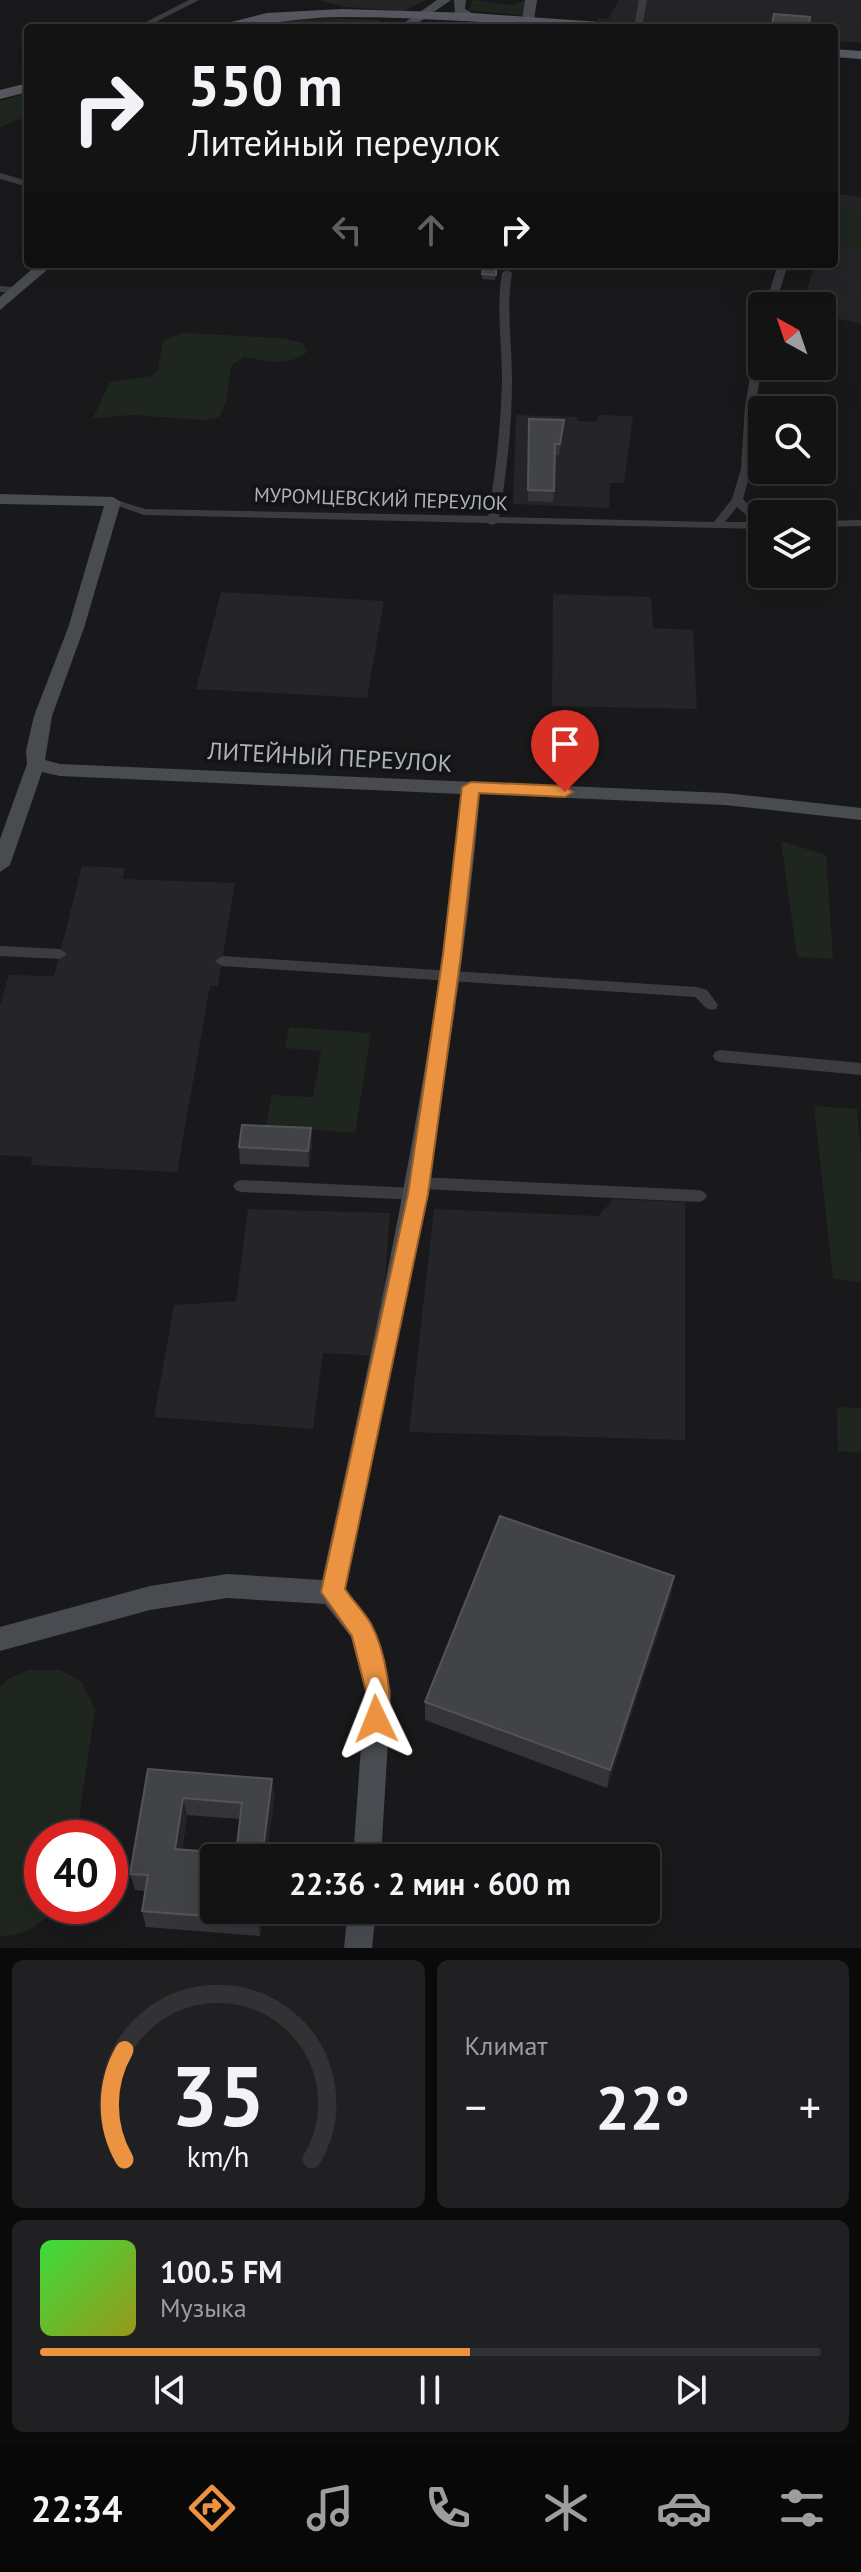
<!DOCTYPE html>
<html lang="ru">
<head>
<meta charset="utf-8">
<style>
	body { margin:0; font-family:"PT Sans",sans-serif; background:#202022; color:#f1f3f6; height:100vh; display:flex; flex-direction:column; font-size:30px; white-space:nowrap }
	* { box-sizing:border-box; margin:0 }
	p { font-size:26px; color:#9d9ea0 }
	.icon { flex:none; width:44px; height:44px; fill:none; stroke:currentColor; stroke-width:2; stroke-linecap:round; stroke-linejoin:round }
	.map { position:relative; height:1948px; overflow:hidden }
	.drawer { display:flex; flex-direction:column; gap:12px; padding:12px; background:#0a0a0b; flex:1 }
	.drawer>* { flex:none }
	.banner { position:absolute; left:24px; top:24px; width:814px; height:244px; border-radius:8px; box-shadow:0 8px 32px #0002,0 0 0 2px #323234; background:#131314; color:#f1f3f6; overflow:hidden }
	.needle { width:52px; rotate:320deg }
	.controls { position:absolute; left:748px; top:292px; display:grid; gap:16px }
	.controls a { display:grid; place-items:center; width:88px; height:88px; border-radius:8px; background:#131314; box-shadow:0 8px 32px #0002,0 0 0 2px #323234; font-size:40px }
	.speed { position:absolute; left:24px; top:1820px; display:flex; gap:16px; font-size:40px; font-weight:700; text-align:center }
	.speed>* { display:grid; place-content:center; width:104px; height:104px; border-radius:50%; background:#131314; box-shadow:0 8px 32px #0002,0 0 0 2px #323234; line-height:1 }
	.speed .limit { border:12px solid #d22; background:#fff; color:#111 }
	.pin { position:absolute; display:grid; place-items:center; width:68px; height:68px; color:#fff; margin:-82px -34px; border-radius:50% 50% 50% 0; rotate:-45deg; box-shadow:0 0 8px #0007 }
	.pin .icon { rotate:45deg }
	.me { position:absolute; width:88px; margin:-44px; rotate:358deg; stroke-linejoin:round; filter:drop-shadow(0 0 6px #0008) }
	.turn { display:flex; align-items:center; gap:28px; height:168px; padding:0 32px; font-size:36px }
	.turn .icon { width:104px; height:104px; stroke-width:2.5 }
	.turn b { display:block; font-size:56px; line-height:68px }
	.lanes { display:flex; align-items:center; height:76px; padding:0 32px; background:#0003; justify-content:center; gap:40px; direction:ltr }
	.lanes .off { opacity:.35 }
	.big { font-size:60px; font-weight:700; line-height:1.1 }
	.drawer .widget { flex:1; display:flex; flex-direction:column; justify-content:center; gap:12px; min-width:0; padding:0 28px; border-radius:12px; background:#202022 }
	.drawer .dial { align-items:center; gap:0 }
	.dial svg { height:208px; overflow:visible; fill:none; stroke:#323234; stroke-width:7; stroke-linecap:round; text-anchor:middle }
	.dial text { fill:#f1f3f6; stroke:none }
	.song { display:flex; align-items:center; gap:24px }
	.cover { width:96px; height:96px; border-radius:12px; background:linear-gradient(135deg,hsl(120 70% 55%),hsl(60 70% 35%)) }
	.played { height:8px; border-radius:4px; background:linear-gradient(90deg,#eb9341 55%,#323234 55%) }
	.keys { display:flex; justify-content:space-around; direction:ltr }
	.heat { display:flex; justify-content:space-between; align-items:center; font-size:44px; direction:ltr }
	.drawer .tiles { flex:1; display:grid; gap:12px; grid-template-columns:1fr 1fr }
	.widget:last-child { grid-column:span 2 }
	.trip { position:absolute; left:200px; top:1844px; width:460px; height:80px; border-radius:8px; background:#131314; box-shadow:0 8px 32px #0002,0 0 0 2px #323234; font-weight:700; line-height:80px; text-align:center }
	.tab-bar { display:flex; height:128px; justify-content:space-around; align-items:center; background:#080808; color:#9d9ea0 }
	.tab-bar .icon { width:56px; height:56px }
	.tab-bar .active { color:#eb9341 }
	.tab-bar b { font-size:36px; color:#f1f3f6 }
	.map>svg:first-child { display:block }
</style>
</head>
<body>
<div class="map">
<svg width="861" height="1948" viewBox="0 0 861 1948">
	<rect width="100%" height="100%" fill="#19191b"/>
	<!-- built -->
	<path fill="#252528" d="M 319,0 L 425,0 L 405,11 L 344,7 Z
		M 619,0 L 861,0 L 861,43 L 834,41 L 834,28 L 673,28 L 597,22 L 598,18 L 608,19 Z
		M 835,194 L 861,197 L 861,324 L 822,315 L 822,306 L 802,306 L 815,264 L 834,264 Z
		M 516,415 L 577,417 L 578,421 L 597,422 L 598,415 L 633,416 L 624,483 L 610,483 L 609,508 L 513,504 Z
		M 221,592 L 384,601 L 367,698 L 196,689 Z
		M 553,594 L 651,597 L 653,628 L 693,630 L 697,709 L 552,706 Z
		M 82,866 L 125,868 L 123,879 L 235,883 L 218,986 L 210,986 L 177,1172 L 31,1165 L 32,1157 L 0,1155 L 0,1005 L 9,975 L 54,976 Z
		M 613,1199 L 685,1202 L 685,1440 L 409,1432 L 434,1209 L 599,1216 Z
		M 248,1209 L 390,1213 L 379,1356 L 323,1353 L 313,1429 L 154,1417 L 174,1305 L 236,1301 Z"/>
	<!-- green -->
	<path fill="#1f261f" d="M 473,0 L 512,5 L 526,0 L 526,16 L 469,10 Z
		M 335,18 L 378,20 L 384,26 L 254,28 L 284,21 Z
		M 28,93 L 28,116 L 0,127 L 0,101 Z
		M 861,202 L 861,205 L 849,211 L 861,213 L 861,250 L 839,248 L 835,259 L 843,269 L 861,271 L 861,274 L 843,272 L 829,264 L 834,264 L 834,238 L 843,209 Z
		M 182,333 L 281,338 L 303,343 L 307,352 C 289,367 265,361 244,357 L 231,366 L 226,403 L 219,417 L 205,420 L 132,415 L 93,418 L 110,382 L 151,376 L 158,370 L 163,341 Z
		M 781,841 L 826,855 L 833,959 L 797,957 Z
		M 289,1027 L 371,1033 L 355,1133 L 266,1126 L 272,1095 L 313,1097 L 321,1051 L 285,1048 Z
		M 814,1106 L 857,1109 L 861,1157 L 861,1282 L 833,1279 Z
		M 837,1407 L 861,1408 L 861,1453 L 838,1451 Z
		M 28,1670 L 60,1670 L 82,1682 L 95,1709 L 76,1838 L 42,1838 L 42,1906 L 57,1906 C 40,1925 27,1936 0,1936 L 0,1687 L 8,1679 Z"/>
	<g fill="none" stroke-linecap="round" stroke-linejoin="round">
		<!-- street -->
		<path fill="#3a3c40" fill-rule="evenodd" d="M 189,0 L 199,0 L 144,28 L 134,28 Z
			M 639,0 L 647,0 L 642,28 L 634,28 Z
			M 0,173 L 28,181 L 28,187 L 0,179 Z
			M 778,264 L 788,264 L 775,306 L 765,306 Z
			M 507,270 L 512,273 C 506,308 512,344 512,379 C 512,426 507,471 499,517 L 714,522 L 732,499 L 741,469 L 745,407 L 757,336 L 762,333 L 762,366 L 755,407 L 751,469 L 743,499 L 755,512 L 760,523 L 762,523 L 762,529 L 497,523 L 492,525 L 487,523 L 144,515 L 107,502 L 113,499 L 145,509 L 488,516 C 496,471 501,425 502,379 C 502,344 496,308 502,273 ZM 737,507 L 746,515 L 749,522 L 725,522 Z
			M 0,286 L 14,287 L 19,290 L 14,293 L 0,292 Z
			M 861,520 L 861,526 L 822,527 L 822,521 Z
			M 0,946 L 60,949 L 67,954 L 60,959 L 0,956 Z
			M 222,956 L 696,987 L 707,990 L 718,1005 L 716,1009 C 705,1012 703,1003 695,997 L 222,966 L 215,961 Z
			M 720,1050 L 861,1063 L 861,1075 L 720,1062 L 715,1060 L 713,1056 L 715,1052 Z
			M 419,1177 L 699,1190 L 704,1192 L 707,1196 L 704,1200 L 699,1202 L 422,1189 L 426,1194 L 423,1198 L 418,1200 L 241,1192 L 236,1190 L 233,1186 L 236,1182 L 241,1180 L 415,1188 L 411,1183 L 414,1179 Z"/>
		<!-- secondary -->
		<path fill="#484b50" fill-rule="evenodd" d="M 437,0 L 451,0 L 411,28 L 397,28 Z
			M 454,0 L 466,0 L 465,9 L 472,13 L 472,17 L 455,13 Z
			M 525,0 L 537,0 L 534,20 L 528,23 L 522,20 Z
			M 38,264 L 54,264 L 0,310 L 0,297 Z
			M 0,494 L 113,497 L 121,502 L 84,628 L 52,716 L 45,760 L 60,764 L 725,793 L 861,808 L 861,820 L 725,805 L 480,794 C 457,1063 401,1326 345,1589 L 371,1622 L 391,1691 L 381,1858 L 353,1858 L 365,1691 L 351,1637 L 325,1604 L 227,1598 L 150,1610 L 0,1651 L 0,1627 L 150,1586 L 227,1574 L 322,1580 C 379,1319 436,1060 461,794 L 60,776 L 42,772 L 10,865 L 0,872 L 0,839 L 27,764 L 26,751 L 34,716 L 68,628 L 104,506 L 0,504 Z
			M 348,1910 L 376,1910 L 372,1948 L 344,1948 Z"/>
		<!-- primary -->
		<path fill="#56595f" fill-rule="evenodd" d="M 342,9 L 472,13 L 628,24 L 635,28 C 537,28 440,17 342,17 C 297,17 253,28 208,28 L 267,13 Z
			M 834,49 L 861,51 L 861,59 L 834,57 Z
			M 28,83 L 28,92 L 0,99 L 0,90 Z"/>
	</g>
	<!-- wall -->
	<path fill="#353539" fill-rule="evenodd" d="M 774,14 L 810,17 L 809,28 L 771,28 Z
		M 497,264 L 495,280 L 482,279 L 482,274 Z
		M 529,419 L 564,420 L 559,455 L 555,455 L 553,502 L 528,501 Z
		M 311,1128 L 312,1144 L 309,1167 L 240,1164 L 239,1147 Z
		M 674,1576 L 671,1595 L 607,1788 L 425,1720 L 425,1702 Z
		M 148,1769 L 275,1796 L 214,1910 L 295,1910 L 293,1920 L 262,1918 L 260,1936 L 146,1927 L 142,1911 L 145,1891 L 135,1890 L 130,1874 ZM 187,1815 L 240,1819 L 236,1854 L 182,1850 Z"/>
	<!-- shaded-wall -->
	<path fill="#242427" d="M 311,1128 L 312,1144 L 309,1167 L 308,1151 Z
		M 674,1576 L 671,1595 L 607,1788 L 610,1770 Z
		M 272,1779 L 275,1796 L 266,1858 L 262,1858 Z
		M 183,1798 L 187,1815 L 179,1866 L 175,1849 Z
		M 258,1910 L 261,1910 L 262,1918 L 260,1936 L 257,1920 Z"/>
	<!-- building -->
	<path fill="#424347" stroke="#525459" stroke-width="2" fill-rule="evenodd" d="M 774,14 L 810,17 L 809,27 L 772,24 Z
		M 484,264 L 496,264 L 496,275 L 482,274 Z
		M 529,419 L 564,420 L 560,444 L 555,444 L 554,491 L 528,490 Z
		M 242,1125 L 311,1128 L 308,1151 L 239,1147 Z
		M 500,1516 L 674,1576 L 610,1770 L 425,1702 Z
		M 148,1769 L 272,1779 L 262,1858 L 214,1858 L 214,1910 L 258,1910 L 257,1920 L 142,1911 L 148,1875 L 130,1874 ZM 183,1798 L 242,1803 L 236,1854 L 175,1849 Z"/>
	<!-- route -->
	<path fill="#eb9341" stroke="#99602a" stroke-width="2" d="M 471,782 L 565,786 L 573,792 L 565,797 L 479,793 L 461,955 L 428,1194 L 345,1589 C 353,1601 364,1612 371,1624 C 384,1648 396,1702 385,1727 L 376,1731 L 368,1727 L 364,1719 L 366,1691 L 352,1636 L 321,1592 L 408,1194 L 443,955 L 462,787 Z"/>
	<g text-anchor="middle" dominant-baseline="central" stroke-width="8" stroke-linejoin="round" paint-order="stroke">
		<!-- far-street labels -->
		<g font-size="20" fill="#acb3ba" stroke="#141416">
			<text transform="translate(381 499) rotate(2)">МУРОМЦЕВСКИЙ ПЕРЕУЛОК</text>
		</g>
		<!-- street labels -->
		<g font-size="24" fill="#acb3ba" stroke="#141416">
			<text transform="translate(330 757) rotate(3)">ЛИТЕЙНЫЙ ПЕРЕУЛОК</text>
		</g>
	</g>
</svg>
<div class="controls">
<a><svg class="needle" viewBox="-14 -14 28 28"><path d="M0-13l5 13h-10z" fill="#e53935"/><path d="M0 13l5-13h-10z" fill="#9d9ea0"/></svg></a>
<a><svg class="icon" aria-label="search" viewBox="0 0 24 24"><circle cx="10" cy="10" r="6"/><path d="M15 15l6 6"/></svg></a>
<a><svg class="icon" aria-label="layers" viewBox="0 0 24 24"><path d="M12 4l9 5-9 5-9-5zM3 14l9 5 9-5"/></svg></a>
</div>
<div class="speed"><div class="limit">40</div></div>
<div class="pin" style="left:565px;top:792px;background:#d93025"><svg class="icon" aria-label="arrive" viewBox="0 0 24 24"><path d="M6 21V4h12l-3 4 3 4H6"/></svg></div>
<svg class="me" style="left:376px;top:1719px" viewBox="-20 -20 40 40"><path d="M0-17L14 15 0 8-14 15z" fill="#eb9341" stroke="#fff" stroke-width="4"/></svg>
<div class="trip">22:36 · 2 мин · 600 m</div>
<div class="banner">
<div class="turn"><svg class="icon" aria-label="right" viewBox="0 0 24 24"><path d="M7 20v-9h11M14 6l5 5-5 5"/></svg><div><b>550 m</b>Литейный переулок</div></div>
<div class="lanes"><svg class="icon off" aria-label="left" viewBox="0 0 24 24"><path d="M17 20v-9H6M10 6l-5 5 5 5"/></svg><svg class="icon off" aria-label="ahead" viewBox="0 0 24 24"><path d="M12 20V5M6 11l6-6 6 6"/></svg><svg class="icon" aria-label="right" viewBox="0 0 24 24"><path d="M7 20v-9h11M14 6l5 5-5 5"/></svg></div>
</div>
</div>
<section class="drawer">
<div class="tiles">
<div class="widget dial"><svg viewBox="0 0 100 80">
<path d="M14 69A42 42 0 1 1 86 69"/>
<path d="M14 69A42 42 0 0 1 14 27" stroke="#eb9341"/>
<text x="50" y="56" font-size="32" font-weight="700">35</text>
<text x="50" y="72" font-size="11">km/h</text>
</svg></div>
<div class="widget"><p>Климат</p>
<div class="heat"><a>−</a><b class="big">22°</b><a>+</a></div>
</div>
<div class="widget">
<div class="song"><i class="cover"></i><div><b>100.5 FM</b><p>Музыка</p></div></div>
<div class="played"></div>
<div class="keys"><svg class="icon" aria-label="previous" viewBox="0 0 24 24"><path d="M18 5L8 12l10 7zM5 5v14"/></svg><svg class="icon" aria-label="pause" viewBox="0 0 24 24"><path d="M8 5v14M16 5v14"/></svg><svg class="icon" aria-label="next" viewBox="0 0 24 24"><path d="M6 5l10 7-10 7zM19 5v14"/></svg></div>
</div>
</div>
</section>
<nav class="tab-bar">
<b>22:34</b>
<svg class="icon active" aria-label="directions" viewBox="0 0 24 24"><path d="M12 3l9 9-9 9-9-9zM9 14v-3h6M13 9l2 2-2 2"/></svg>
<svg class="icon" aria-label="music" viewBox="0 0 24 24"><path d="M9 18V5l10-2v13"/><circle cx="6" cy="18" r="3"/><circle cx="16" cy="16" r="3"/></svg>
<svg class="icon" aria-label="phone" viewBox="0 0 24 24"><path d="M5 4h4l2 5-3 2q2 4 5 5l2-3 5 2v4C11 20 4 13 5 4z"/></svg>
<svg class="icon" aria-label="climate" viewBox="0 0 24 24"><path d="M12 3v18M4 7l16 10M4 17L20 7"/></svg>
<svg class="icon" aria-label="car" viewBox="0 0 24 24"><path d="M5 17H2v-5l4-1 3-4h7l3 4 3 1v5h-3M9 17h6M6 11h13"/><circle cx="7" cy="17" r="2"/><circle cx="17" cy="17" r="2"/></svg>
<svg class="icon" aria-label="filters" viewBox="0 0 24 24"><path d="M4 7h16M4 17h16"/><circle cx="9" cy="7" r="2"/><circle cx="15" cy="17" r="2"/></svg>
</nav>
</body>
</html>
